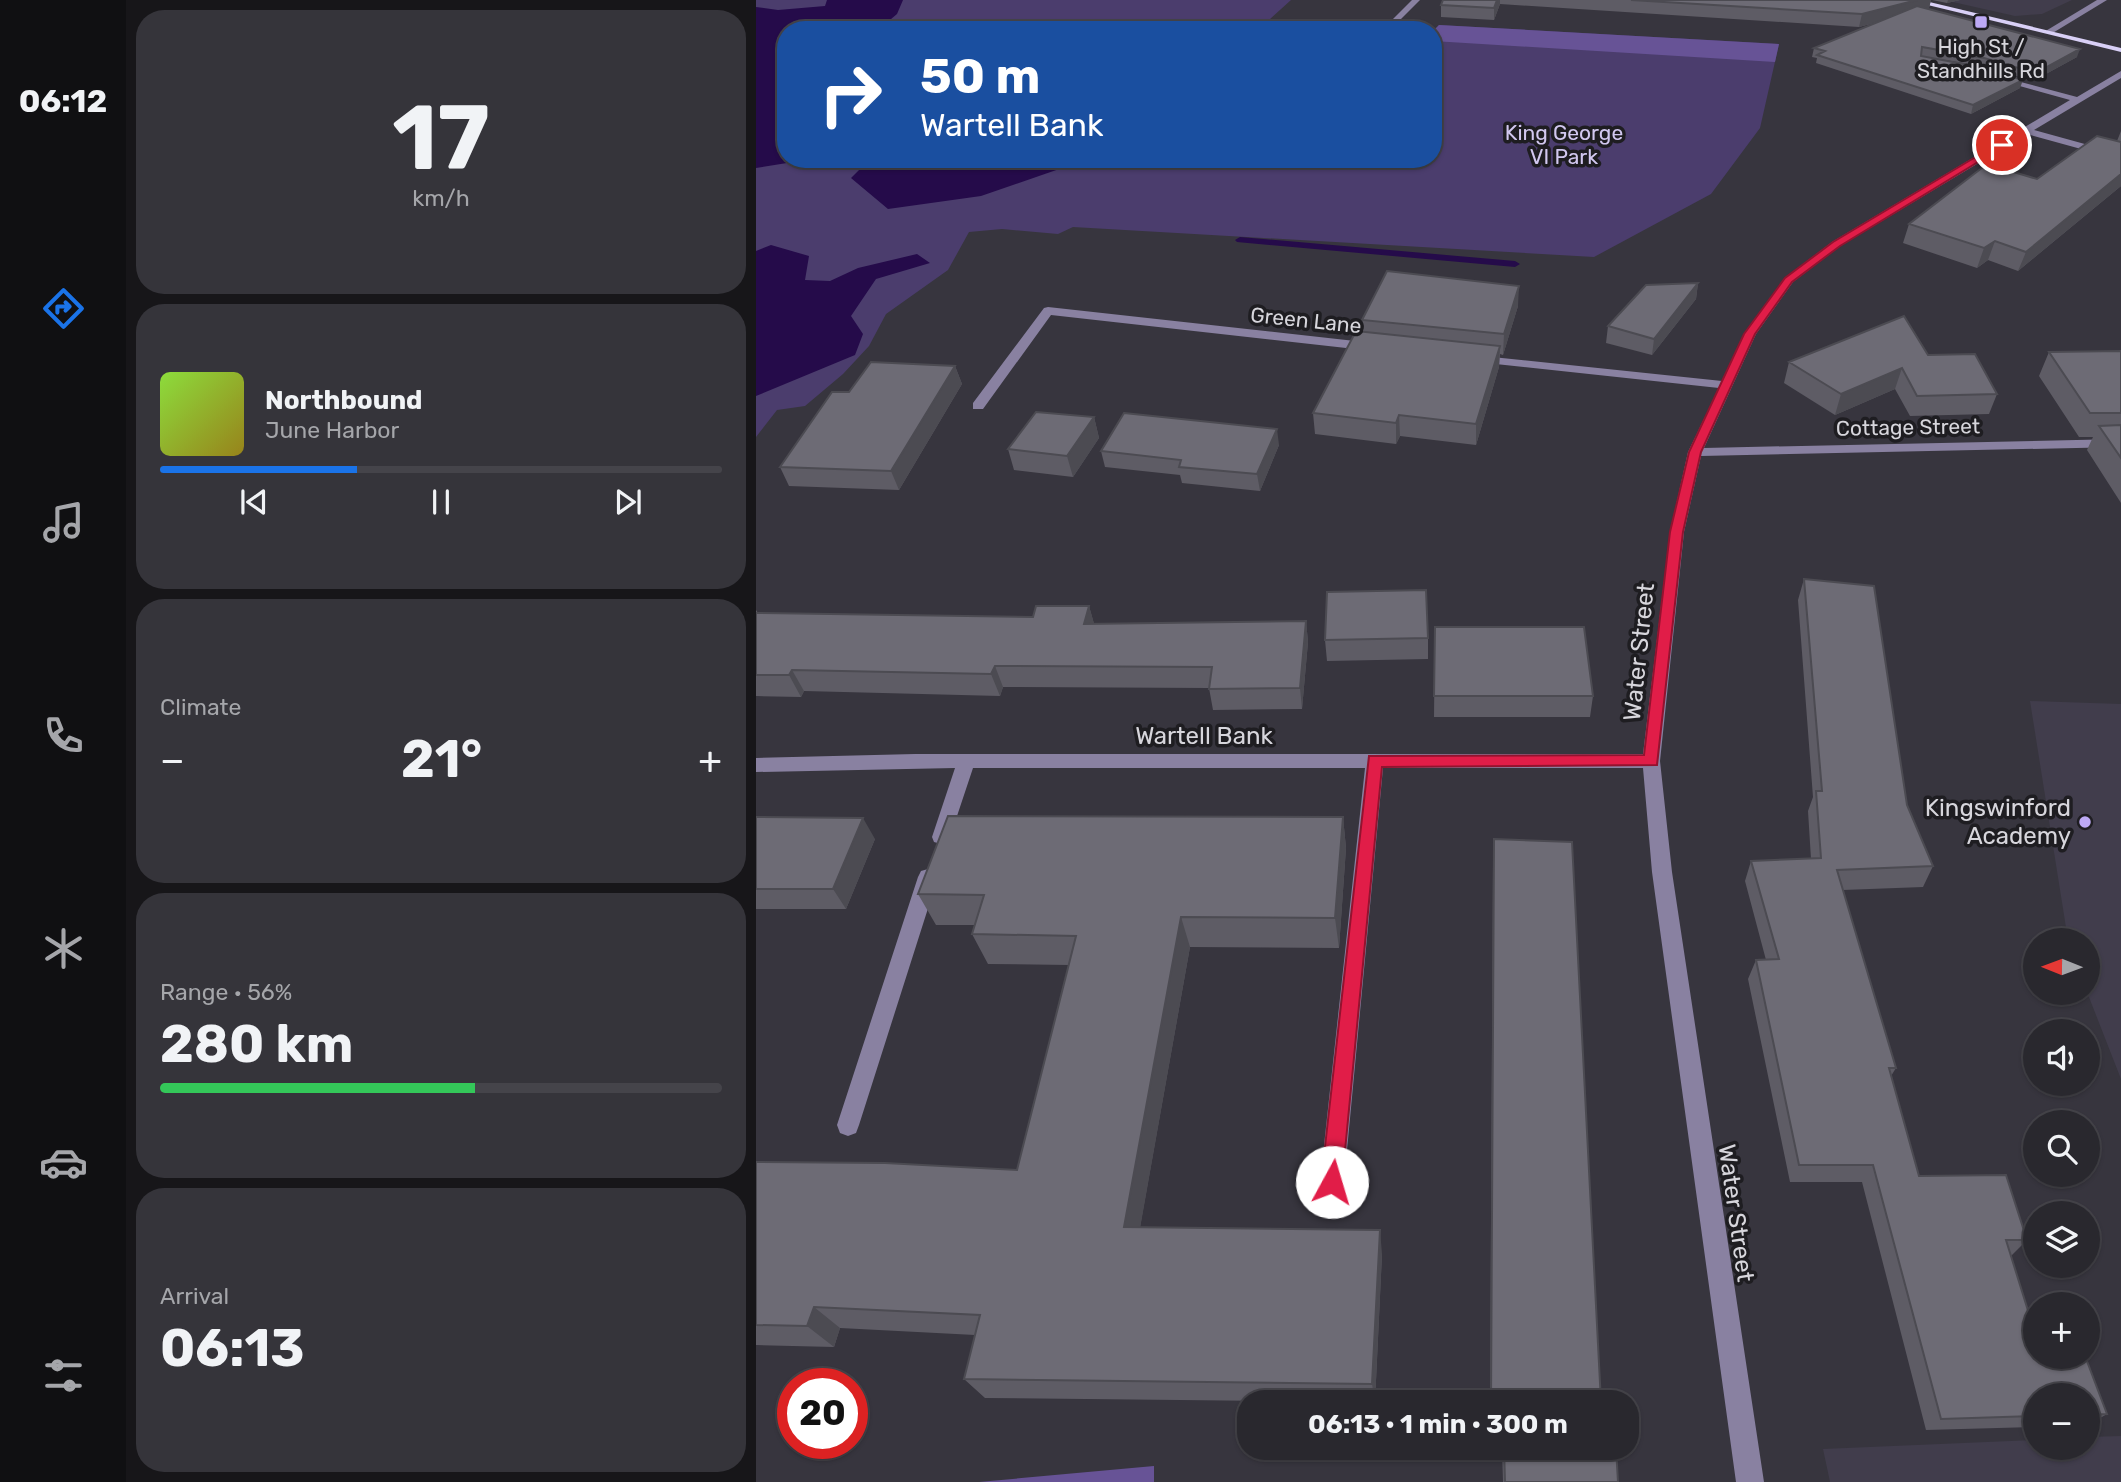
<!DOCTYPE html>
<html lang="en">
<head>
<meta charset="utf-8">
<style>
	body { margin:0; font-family:Rubik,sans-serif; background:#35343a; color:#f1f3f6; height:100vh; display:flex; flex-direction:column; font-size:26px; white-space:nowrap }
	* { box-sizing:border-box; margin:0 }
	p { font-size:23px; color:#a5a6aa }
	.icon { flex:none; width:38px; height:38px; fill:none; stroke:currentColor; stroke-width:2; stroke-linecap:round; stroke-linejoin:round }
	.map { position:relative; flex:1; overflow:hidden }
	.sheet { display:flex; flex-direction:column; gap:10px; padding:10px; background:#171619; width:630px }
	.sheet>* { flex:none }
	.guide { position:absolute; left:21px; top:21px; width:665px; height:147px; border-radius:28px; box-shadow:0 2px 5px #0004,0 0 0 2px #45444a; background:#1a4fa0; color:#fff; overflow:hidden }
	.needle { width:46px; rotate:271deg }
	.buttons { position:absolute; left:1267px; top:928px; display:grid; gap:14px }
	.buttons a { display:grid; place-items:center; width:77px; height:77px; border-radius:50%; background:#29282e; box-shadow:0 2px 5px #0004,0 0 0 2px #45444a; font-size:35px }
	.speed { position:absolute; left:21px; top:1368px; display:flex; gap:14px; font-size:35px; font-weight:700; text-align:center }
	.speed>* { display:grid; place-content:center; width:91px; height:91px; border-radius:50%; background:#29282e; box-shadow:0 2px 5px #0004,0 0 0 2px #45444a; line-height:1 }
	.speed .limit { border:10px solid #d22; background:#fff; color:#111 }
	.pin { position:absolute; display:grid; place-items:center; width:60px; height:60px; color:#fff; margin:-30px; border:4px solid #fff; border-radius:50%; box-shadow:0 2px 7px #0007 }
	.me { position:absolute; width:77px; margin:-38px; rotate:6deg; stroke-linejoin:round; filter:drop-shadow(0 0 5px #0008) }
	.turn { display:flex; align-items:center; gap:24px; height:147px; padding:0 28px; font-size:32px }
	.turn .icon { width:91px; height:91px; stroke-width:2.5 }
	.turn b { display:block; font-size:49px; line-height:60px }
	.big { font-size:52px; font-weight:700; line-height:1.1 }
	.sheet .tile { flex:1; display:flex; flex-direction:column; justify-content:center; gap:10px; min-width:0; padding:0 24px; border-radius:28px; background:#35343a }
	.sheet .dial { align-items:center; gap:0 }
	.dial b { font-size:91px; line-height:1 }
	.song { display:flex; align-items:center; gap:21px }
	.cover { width:84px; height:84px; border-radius:10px; background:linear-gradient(135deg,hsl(90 70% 55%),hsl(50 70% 35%)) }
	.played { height:7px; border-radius:4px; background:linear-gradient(90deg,#1a73e8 35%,#45444a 35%) }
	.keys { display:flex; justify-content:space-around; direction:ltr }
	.heat { display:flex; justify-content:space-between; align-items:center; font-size:38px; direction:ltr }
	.charge { height:10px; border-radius:5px; background:linear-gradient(90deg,#34c759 56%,#45444a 0) }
	.trip { position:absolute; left:481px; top:1390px; width:402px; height:70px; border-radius:28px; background:#29282e; box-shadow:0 2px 5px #0004,0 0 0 2px #45444a; font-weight:700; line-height:70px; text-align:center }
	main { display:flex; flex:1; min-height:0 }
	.tabs { display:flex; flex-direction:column; width:126px; justify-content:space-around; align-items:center; background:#101012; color:#a5a6aa }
	.tabs .icon { width:49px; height:49px }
	.tabs .active { color:#1a73e8 }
	.tabs b { font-size:32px; color:#f1f3f6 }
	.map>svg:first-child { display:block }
</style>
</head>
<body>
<main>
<nav class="tabs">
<b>06:12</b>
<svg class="icon active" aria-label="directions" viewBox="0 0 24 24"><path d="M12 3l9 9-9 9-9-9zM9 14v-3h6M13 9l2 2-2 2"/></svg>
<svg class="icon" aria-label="music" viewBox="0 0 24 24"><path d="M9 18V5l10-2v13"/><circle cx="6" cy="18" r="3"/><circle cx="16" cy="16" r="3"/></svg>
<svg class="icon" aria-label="phone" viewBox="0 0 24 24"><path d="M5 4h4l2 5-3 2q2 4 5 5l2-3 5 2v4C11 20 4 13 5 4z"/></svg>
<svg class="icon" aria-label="climate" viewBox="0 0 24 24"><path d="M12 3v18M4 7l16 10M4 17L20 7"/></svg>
<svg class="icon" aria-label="car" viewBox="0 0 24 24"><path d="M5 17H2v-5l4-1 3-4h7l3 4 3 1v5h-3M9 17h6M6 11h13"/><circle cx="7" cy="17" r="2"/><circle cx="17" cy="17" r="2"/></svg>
<svg class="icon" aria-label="filters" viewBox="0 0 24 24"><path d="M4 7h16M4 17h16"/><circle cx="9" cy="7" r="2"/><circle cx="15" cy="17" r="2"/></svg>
</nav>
<section class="sheet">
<div class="tile dial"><b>17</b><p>km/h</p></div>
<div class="tile">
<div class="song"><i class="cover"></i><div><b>Northbound</b><p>June Harbor</p></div></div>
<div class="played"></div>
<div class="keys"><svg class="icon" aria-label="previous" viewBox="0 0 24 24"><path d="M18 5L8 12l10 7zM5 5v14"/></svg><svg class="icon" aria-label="pause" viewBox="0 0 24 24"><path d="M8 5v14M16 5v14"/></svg><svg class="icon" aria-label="next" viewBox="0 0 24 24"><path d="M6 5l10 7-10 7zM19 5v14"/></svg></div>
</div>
<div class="tile"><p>Climate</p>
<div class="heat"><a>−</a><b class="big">21°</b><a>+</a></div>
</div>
<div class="tile"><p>Range · 56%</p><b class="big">280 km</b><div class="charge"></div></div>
<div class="tile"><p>Arrival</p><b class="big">06:13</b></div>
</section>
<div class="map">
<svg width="1365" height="1482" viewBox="0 0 1365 1482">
	<rect width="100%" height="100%" fill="#37353e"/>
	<!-- built -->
	<path fill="#413d4c" d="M 1188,0 L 1316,0 L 1286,14 L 1259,16 Z
		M 1274,701 L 1365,704 L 1365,1079 L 1331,992 L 1332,940 L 1312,940 Z
		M 1365,1436 L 1365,1482 L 1074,1482 L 1067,1449 L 1279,1440 L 1279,1447 L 1332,1447 L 1332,1437 Z"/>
	<!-- green -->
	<path fill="#4b3d6d" d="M 0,0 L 535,0 L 502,30 L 30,30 L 30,159 L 677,159 L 677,31 L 683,25 L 1023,44 L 1004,128 L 955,194 L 838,257 L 317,227 L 302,234 L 246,229 L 213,232 L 192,270 L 130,314 L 113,346 L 87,374 L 49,406 L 21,410 L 0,437 Z"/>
	<!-- forest -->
	<path fill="#675396" d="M 683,25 L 1023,44 L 1019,62 L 677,41 L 677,31 Z
		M 398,1466 L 398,1482 L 223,1482 Z"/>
	<!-- water -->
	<path fill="#250b4a" d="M 71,0 L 147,0 L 141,14 L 122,30 L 30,30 L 30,159 L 56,159 L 0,168 L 0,7 L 22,10 L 69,6 Z
		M 104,159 L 332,159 L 225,196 L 132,209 L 95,178 L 110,163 Z
		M 15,245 L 53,256 L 49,280 L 74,281 L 102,268 L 161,254 L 174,263 L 120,279 L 95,316 L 107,334 L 99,355 L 0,396 L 0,251 Z"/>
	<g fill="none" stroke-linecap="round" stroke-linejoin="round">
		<!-- stream -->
		<path fill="#250b4a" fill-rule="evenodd" d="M 484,237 L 759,261 L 764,264 L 759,267 L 481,242 L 479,240 Z"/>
		<!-- minor -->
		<path fill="#8981a1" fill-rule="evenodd" d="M 656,0 L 664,0 L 634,30 L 626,30 Z
			M 1341,0 L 1351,0 L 1295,34 L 1288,32 Z
			M 1365,71 L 1365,78 L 1278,130 L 1365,154 L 1365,160 L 1271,134 L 1084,246 L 1037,282 L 1000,334 L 948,448 L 1365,439 L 1365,447 L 945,456 L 928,532 L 904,761 L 916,872 L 1008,1482 L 980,1482 L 896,872 L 887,768 L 627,768 L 588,1182 L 584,1190 L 576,1194 L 568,1190 L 564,1182 L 609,768 L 217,768 L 194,837 L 192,842 L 185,844 L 178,842 L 176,837 L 199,768 L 0,772 L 0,758 L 159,754 L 887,754 L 914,532 L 932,452 L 963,388 L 721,362 L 717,361 L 717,355 L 966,381 L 988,334 L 1029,278 L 1076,242 L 1314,100 L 1242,80 L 1242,76 L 1321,97 Z
			M 292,307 L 617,343 L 623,347 L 617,351 L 295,315 L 227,409 L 217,409 L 217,403 L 288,308 Z
			M 172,869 L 179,871 L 182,877 L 103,1125 L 100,1133 L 92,1136 L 84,1133 L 81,1125 L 162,877 L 165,871 Z"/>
		<!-- major -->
		<path fill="#d9d0f7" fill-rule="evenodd" d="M 1151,0 L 1165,0 L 1365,48 L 1365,52 Z"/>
	</g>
	<!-- wall -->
	<path fill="#5e5c65" d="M 687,0 L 1175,0 L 1173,8 L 1171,9 L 1321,57 L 1277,81 L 1226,66 L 1165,56 L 1264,88 L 1215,114 L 1060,63 L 1061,58 L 1056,57 L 1058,48 L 1126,21 L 1103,27 L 744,4 L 738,20 L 685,17 L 685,5 Z
		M 1176,0 L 1204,0 L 1191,3 Z
		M 1365,131 L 1365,186 L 1262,271 L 1232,260 L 1221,268 L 1147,243 L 1153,224 L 1281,179 L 1361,141 Z
		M 942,283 L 940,299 L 896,355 L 850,343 L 852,326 Z
		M 762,306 L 747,355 L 744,354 L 743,367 L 720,445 L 644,436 L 640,444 L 559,434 L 557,413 L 607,332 L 606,320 Z
		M 1365,351 L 1365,503 L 1331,450 L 1337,437 L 1323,437 L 1283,376 L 1293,352 Z
		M 1172,355 L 1241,394 L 1233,414 L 1154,416 L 1139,389 L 1079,415 L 1028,383 L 1033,362 Z
		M 199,366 L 206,384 L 143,490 L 33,486 L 24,467 L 93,392 Z
		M 338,417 L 343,438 L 317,477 L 258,470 L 252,449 Z
		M 523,445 L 504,491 L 426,483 L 424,475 L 349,467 L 345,451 Z
		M 1048,579 L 1151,805 L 1177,866 L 1167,887 L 1087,890 L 1140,1068 L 1135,1076 L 1163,1176 L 1271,1240 L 1255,1256 L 1279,1333 L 1351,1414 L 1332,1425 L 1332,1395 L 1279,1395 L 1279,1427 L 1170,1430 L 1106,1182 L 1034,1182 L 992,979 L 1000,960 L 1010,960 L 989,881 L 995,861 L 1055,859 L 1052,811 L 1057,797 L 1042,600 Z
		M 333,606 L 338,624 L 550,621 L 552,642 L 546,709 L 457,710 L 453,688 L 247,687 L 244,696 L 48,691 L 45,697 L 0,696 L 0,610 L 2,613 L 277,617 Z
		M 679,627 L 837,696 L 834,717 L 678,717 Z
		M 672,638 L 672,659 L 571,661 L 569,640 Z
		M 0,817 L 119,839 L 90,909 L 0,909 Z
		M 587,817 L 590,848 L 583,948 L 434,947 L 384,1227 L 626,1254 L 619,1402 L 229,1398 L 208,1379 L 219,1335 L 84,1328 L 78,1347 L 0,1345 L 0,1162 L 261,1170 L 313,965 L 232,964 L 216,934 L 219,925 L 180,925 L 162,894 Z
		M 738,839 L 845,1402 L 734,1402 L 737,860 Z
		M 746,1447 L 860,1447 L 862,1482 L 747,1482 Z"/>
	<!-- shaded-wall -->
	<path fill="#4c4b52" d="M 741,0 L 744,0 L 744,4 L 738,20 L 738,8 Z
		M 1161,0 L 1175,0 L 1173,8 L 1103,27 L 1106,14 Z
		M 1192,0 L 1204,0 L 1191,3 Z
		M 1324,49 L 1321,57 L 1277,81 L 1280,73 Z
		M 1267,80 L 1264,88 L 1215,114 L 1217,105 Z
		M 1365,174 L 1365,186 L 1262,271 L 1270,252 Z
		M 1239,241 L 1232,260 L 1221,268 L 1228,248 Z
		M 942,283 L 940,299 L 896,355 L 898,339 Z
		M 763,286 L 762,306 L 747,355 L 748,334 Z
		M 744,346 L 743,367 L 720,445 L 720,424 Z
		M 199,366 L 206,384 L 143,490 L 135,471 Z
		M 1146,368 L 1139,389 L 1079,415 L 1085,394 Z
		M 643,415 L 644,436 L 640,444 L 640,423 Z
		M 338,417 L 343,438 L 317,477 L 311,456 Z
		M 521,429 L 523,445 L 504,491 L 501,474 Z
		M 333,606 L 339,627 L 328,624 Z
		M 550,621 L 552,642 L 546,709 L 544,688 Z
		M 239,666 L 247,687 L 244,696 L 235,674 Z
		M 36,670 L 48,691 L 45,697 L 33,675 Z
		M 587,817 L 590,848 L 583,948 L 579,918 Z
		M 107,818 L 119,839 L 90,909 L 77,889 Z
		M 425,917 L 434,947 L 380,1251 L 368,1227 Z
		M 624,1230 L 626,1254 L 619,1402 L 616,1384 Z
		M 58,1307 L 84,1328 L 78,1347 L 51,1326 Z"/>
	<!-- building -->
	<path fill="#6d6b75" stroke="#4c4b52" stroke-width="2" d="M 687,0 L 741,0 L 738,8 L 685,5 Z
		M 875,0 L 1161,0 L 1106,14 Z
		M 1161,6 L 1324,49 L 1280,73 L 1228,58 L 1166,47 L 1165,56 L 1223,67 L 1267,80 L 1217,105 L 1061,55 L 1069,51 L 1058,48 Z
		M 1341,136 L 1365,142 L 1365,174 L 1270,252 L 1239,241 L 1228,248 L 1153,224 L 1231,164 L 1281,179 Z
		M 631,271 L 763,286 L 748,334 L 606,320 Z
		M 942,283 L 898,339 L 852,326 L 890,285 Z
		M 1148,316 L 1172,355 L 1219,354 L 1241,394 L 1161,396 L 1146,368 L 1085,394 L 1033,362 Z
		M 600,331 L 744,346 L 720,424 L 643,415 L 640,423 L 557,413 Z
		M 1365,351 L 1365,413 L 1334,413 L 1293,352 Z
		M 115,362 L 199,366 L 135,471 L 24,467 L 76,392 L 93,392 Z
		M 280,412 L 338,417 L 311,456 L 252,449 Z
		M 368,413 L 521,429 L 501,474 L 423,467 L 425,460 L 345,451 Z
		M 1365,425 L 1365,458 L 1343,426 Z
		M 1048,579 L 1118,586 L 1151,805 L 1177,866 L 1081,870 L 1140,1068 L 1133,1068 L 1163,1176 L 1250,1175 L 1271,1240 L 1250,1240 L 1279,1333 L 1279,1356 L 1329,1356 L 1351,1414 L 1332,1415 L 1332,1395 L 1279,1395 L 1279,1416 L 1185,1419 L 1117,1165 L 1043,1165 L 1000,960 L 1023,959 L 995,861 L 1065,858 L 1060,791 L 1066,791 Z
		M 670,590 L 672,638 L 569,640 L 571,592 Z
		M 280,606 L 333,606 L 328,624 L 550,621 L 544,688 L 453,689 L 456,667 L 239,666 L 235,674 L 36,670 L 33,675 L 0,675 L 0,613 L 277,617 Z
		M 679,627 L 828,627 L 837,696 L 678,696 Z
		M 192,816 L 587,817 L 579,918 L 425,917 L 368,1227 L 624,1230 L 616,1384 L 208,1379 L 224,1315 L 58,1307 L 51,1326 L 0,1325 L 0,1162 L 129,1163 L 261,1170 L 320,936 L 216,934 L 228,895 L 162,894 Z
		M 0,817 L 107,818 L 77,889 L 0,889 Z
		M 738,839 L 816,842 L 845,1402 L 735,1402 Z
		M 748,1447 L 860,1447 L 862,1482 L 749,1482 Z"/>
	<!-- route -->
	<path fill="#e11d48" stroke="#92132f" stroke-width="2" d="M 1243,143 L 1250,145 L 1084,246 L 1036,282 L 999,334 L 945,452 L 927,532 L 901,765 L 626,767 L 586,1182 L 583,1189 L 576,1192 L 568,1189 L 565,1182 L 613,756 L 888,755 L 914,532 L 933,452 L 988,334 L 1029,278 L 1077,242 Z"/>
	<!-- markers -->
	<g fill="#bda9f5" stroke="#1e1d21" stroke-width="2.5">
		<rect x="1218" y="15" width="14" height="14" rx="3.5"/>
		<circle cx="1329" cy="822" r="7"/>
	</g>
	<g text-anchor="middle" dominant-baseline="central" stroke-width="7" stroke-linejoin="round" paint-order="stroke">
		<!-- far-poi labels -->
		<g font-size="21" fill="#d7d6dc" stroke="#1e1d21">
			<text x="1225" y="46">High St /<tspan x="1225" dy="24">Standhills Rd</tspan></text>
		</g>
		<!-- far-park labels -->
		<g font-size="21" fill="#d2c8f0" stroke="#1e1d21">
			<text x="808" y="132">King George<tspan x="808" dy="24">VI Park</tspan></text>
		</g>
		<!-- far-street labels -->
		<g font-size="21" fill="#d7d6dc" stroke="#1e1d21">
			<text transform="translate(550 320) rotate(6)">Green Lane</text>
			<text transform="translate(1152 427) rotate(-1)">Cottage Street</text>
		</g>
		<!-- street labels -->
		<g font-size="24" fill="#d7d6dc" stroke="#1e1d21">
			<text transform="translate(883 652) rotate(-84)">Water Street</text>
			<text x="448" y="736">Wartell Bank</text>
			<text transform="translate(980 1213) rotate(82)">Water Street</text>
		</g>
		<!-- poi labels -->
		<g font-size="24" fill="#d7d6dc" stroke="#1e1d21" text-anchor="end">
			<text x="1315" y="808">Kingswinford<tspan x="1315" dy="28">Academy</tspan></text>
		</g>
	</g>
</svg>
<div class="buttons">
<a><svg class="needle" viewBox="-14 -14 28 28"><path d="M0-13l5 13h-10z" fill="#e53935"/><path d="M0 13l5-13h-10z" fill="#a5a6aa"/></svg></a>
<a><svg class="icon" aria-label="sound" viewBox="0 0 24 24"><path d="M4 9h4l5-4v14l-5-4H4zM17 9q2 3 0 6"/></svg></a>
<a><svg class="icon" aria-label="search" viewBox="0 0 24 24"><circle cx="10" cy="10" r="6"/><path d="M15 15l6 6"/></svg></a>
<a><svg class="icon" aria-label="layers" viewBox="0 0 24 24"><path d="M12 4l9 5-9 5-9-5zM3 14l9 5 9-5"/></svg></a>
<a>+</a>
<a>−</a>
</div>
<div class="speed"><div class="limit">20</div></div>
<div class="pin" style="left:1246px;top:145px;background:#d93025"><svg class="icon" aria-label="arrive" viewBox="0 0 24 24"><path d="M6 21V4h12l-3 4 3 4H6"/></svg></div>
<svg class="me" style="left:576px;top:1182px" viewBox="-20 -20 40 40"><circle r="19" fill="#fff"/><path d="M0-13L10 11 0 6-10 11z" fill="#e11d48"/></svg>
<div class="trip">06:13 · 1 min · 300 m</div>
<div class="guide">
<div class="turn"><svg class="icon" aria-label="right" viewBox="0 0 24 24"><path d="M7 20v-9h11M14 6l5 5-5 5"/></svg><div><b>50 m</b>Wartell Bank</div></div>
</div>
</div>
</main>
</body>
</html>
